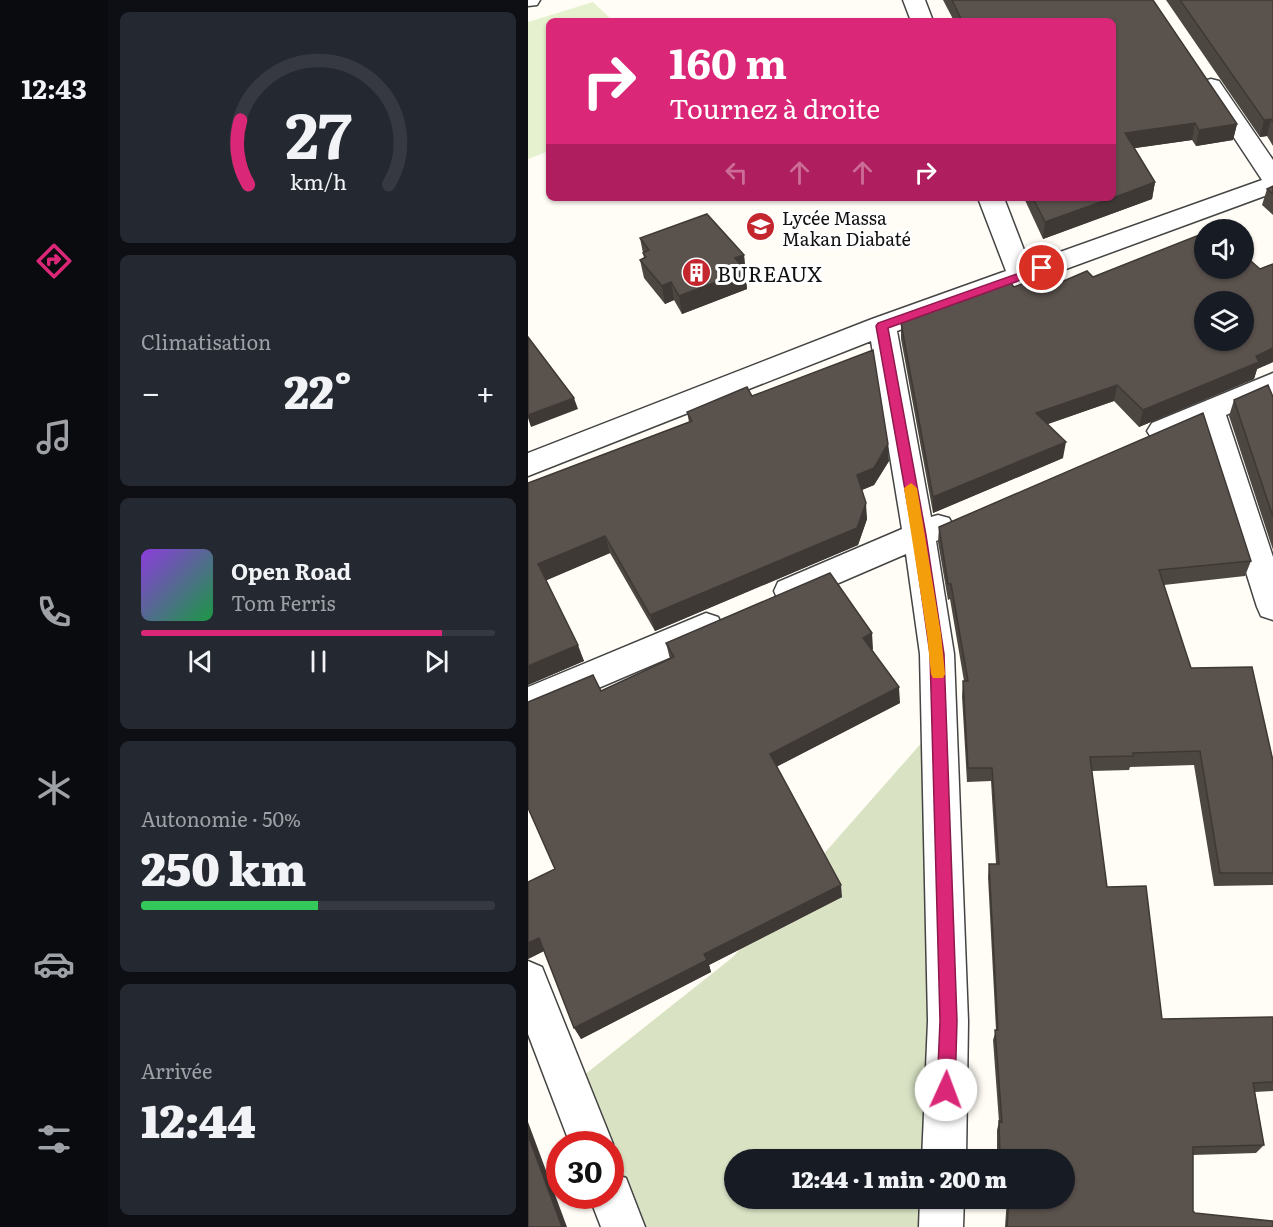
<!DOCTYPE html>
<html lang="fr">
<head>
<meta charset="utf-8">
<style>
	body { margin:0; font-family:Literata,serif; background:#242831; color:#f1f3f6; height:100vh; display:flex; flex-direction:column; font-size:22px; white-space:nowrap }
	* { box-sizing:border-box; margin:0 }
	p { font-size:20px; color:#9ea1a6 }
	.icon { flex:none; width:33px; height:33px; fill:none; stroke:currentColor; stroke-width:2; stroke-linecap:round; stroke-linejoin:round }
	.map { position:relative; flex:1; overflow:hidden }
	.panel { display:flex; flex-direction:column; gap:12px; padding:12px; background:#0d0f14; width:420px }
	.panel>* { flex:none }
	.banner { position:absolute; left:18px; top:18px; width:570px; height:183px; border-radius:9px; box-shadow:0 2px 4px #0004; background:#db2777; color:#fff; overflow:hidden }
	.fabs { position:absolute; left:666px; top:219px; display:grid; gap:12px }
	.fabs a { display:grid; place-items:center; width:60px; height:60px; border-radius:50%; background:#171b24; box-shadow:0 2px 4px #0004; font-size:30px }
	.speed { position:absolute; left:18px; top:1131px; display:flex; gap:12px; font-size:30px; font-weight:700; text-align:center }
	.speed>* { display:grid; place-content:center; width:78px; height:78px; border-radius:50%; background:#171b24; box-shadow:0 2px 4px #0004; line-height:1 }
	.speed .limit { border:9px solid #d22; background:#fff; color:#111 }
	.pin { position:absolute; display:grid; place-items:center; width:51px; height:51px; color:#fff; margin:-26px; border:3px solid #fff; border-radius:50%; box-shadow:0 2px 6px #0007 }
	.me { position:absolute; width:66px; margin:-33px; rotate:2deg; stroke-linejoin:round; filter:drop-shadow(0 0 4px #0008) }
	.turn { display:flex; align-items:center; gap:21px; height:126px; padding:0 24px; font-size:27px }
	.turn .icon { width:78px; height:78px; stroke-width:2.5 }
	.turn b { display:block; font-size:42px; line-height:51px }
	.lanes { display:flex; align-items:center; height:57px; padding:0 24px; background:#0003; justify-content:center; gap:30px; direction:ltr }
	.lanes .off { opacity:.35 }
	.big { font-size:45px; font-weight:800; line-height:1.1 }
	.panel .widget { flex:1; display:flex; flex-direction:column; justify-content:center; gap:9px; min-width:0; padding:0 21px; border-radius:9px; background:#242831 }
	.panel .dial { align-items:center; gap:0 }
	.dial svg { height:156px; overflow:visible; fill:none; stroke:#363941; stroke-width:7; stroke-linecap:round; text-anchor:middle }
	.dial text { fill:#f1f3f6; stroke:none }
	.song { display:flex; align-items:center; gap:18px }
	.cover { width:72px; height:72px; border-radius:9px; background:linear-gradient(135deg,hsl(270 70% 55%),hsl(140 70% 35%)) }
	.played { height:6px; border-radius:3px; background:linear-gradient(90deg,#db2777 85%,#363941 85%) }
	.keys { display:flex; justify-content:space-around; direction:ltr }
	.heat { display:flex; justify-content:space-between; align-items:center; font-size:33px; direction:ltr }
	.charge { height:9px; border-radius:4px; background:linear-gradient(90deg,#34c759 50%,#363941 0) }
	.trip { position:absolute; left:196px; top:1149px; width:351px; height:60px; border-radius:30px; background:#171b24; box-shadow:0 2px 4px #0004; font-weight:800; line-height:60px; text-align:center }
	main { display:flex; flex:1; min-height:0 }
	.dock { display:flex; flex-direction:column; width:108px; justify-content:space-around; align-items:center; background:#090b0e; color:#9ea1a6 }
	.dock .icon { width:42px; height:42px }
	.dock .active { color:#db2777 }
	.dock b { font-size:27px; color:#f1f3f6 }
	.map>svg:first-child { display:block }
</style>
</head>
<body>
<main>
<nav class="dock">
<b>12:43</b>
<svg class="icon active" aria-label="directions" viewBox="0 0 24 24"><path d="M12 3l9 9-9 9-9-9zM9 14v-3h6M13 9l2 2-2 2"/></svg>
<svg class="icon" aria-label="music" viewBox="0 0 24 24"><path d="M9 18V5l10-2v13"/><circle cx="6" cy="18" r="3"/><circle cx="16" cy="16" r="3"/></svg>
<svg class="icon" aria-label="phone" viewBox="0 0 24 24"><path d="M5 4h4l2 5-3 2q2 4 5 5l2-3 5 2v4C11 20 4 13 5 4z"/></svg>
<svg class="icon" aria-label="climate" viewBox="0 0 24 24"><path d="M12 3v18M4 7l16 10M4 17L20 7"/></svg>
<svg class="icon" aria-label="car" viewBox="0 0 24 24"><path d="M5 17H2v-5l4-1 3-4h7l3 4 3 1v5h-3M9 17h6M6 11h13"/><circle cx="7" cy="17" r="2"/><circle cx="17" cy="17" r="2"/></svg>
<svg class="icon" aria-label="filters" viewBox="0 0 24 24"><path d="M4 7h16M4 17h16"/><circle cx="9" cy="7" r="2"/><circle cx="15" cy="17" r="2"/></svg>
</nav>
<section class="panel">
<div class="widget dial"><svg viewBox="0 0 100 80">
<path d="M14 69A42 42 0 1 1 86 69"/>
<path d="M14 69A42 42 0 0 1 10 36" stroke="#db2777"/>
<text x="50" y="56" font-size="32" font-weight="700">27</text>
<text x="50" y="72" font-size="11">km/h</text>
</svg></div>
<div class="widget"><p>Climatisation</p>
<div class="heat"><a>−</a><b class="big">22°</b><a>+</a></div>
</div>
<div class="widget">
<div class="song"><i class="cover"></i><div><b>Open Road</b><p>Tom Ferris</p></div></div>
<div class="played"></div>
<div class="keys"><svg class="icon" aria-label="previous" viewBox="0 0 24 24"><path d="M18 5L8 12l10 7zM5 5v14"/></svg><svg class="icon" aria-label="pause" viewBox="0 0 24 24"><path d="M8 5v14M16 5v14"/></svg><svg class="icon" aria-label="next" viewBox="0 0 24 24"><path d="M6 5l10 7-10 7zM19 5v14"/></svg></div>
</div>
<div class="widget"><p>Autonomie · 50%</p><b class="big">250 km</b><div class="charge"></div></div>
<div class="widget"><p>Arrivée</p><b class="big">12:44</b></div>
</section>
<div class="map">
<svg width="745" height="1227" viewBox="0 0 745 1227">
	<rect width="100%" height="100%" fill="#fffdf5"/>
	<!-- cemetery -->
	<path fill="#d9e3c4" d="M 411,723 L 409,1159 L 207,1160 L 207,1198 L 408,1199 L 406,1227 L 95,1227 L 83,1194 L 82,1144 L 63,1144 L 41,1087 L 205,957 Z"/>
	<!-- pitch -->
	<path fill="#e6f2cf" d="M 65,2 L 85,21 L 21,21 L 21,151 L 0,159 L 0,22 Z"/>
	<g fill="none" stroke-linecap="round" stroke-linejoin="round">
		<defs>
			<path id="street" d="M 0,0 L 12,0 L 9,5 L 0,6 Z
				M 375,0 L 397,0 L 405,21 L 383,21 Z
				M 683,79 L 691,81 L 745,160 L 745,193 L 369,331 L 403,517 L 410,515 L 421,518 L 426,527 L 421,536 L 408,541 L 426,654 L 440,1021 L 438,1160 L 394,1160 L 400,1021 L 392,654 L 378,554 L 262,604 L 250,600 L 246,591 L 250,582 L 374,529 L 343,341 L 0,476 L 0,453 L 344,319 L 478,271 L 450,198 L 476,198 L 501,263 L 734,180 L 672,86 L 675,81 Z
				M 745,373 L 745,395 L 698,415 L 745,557 L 745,620 L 733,616 L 729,607 L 672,426 L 634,442 L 624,439 L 619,431 L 624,423 Z
				M 178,613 L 190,617 L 195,627 L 190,637 L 0,718 L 0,687 Z
				M 0,961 L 14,967 L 85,1144 L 82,1149 L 82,1144 L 42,1144 L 0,1034 Z
				M 82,1172 L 98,1178 L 117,1227 L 73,1227 L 61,1196 L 82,1196 Z
				M 392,1198 L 436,1198 L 435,1227 L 391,1227 Z"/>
		</defs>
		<!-- street casing -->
		<use href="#street" stroke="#444" stroke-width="3"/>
		<!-- street -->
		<use href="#street" fill="#fff" fill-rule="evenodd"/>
	</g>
	<!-- wall -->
	<path fill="#4d4742" d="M 415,0 L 625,0 L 709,124 L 705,140 L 668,146 L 664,140 L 606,148 L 627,182 L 624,199 L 515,239 L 496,198 L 585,198 L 585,21 L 426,21 Z
		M 638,0 L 745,0 L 745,146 L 739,136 L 732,137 Z
		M 745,186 L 745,215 L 734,205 L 739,189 Z
		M 112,238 L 216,255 L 219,289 L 154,314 L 146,300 L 137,304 L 116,278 L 112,260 L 116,258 Z
		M 745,264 L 745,362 L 729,369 L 726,379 L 611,427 L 586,401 L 519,424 L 535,458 L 405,513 L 373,339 L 373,323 L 486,287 L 524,286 L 565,277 L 732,269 Z
		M 224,396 L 361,461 L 346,485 L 334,490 L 339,519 L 330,545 L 127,631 L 82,553 L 18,580 L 56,661 L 0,685 L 0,483 L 161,422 L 159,412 Z
		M 745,397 L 745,550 L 701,416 L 706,400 Z
		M 411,527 L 723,561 L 717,576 L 636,585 L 663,668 L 745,761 L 745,885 L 686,886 L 666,765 L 602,767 L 601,770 L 564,771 L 579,887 L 634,1019 L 745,1017 L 745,1091 L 727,1092 L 736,1145 L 728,1153 L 665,1155 L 665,1211 L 667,1213 L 745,1227 L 477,1227 L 479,1198 L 537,1198 L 537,1160 L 469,1160 L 469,1130 L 471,1122 L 465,1040 L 468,1030 L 460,877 L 461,864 L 468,864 L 463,781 L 439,782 L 434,696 L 435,681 L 436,681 L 422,599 L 420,600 L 410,542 Z
		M 138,643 L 345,649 L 344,650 L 372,703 L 248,767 L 314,897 L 181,965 L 183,972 L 53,1039 L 16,951 L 0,959 L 27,869 L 73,691 L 142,659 Z"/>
	<!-- shaded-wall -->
	<path fill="#3f3936" d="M 743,119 L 739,136 L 732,137 L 736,120 Z
		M 667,123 L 664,140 L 594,150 L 597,133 Z
		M 709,124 L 705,140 L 668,146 L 671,130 Z
		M 627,182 L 624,199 L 515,239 L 517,222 Z
		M 216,255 L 219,289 L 154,314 L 151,296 L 207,258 Z
		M 143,282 L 146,300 L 137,304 L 134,286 Z
		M 745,348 L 745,362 L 729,369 L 726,379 L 611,427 L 615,410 Z
		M 589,385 L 586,401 L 506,429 L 508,413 Z
		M 46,398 L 50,409 L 3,427 L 0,418 L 0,415 Z
		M 538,442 L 535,458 L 405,513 L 405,497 Z
		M 360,444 L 361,461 L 346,485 L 329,492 L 329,475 Z
		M 338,503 L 339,519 L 330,545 L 127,631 L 122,615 Z
		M 77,536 L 82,553 L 17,581 L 10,564 Z
		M 344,633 L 345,649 L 336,654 L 335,638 Z
		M 50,645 L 56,661 L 0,685 L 0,666 Z
		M 371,687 L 372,703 L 244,769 L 242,754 Z
		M 313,885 L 314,897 L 181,965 L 183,972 L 53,1039 L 46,1028 L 176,954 Z
		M 11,938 L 18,950 L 0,959 L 0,943 Z
		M 0,1122 L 39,1227 L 34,1227 L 0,1135 Z"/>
	<!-- building -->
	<path fill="#5a524d" stroke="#3f3936" stroke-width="1.5" fill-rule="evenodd" d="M 424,0 L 625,0 L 709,124 L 671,130 L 667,123 L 597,133 L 627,182 L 585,198 L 585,21 L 434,21 Z
		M 652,0 L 745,0 L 745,122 L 743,119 L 736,120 Z
		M 745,186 L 745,194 L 739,189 Z
		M 505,198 L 584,198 L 517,222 Z
		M 179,214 L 216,255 L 207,258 L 217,271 L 151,296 L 143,282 L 134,286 L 112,260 L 118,257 L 115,253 L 121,250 L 112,238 Z
		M 676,233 L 676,268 L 716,268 L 716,255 L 732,269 L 745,264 L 745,348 L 728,356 L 731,362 L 615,410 L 589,385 L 508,413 L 538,442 L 405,497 L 373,323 L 482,282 L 486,287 L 514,276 L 524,286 L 559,271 L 565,277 ZM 676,302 L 716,302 L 716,340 L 676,340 Z
		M 0,337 L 46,398 L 0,415 Z
		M 345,350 L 360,444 L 346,468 L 329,475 L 338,503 L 329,528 L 122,615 L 77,536 L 10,564 L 50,645 L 0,666 L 0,483 L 164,421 L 159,412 L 219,387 L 224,396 Z
		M 740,385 L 745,397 L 745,517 L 706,400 Z
		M 675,413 L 723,561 L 631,570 L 663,668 L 724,667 L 745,761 L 745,873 L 692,873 L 672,751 L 605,753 L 605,756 L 562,757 L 579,887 L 618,886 L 634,1019 L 745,1017 L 745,1082 L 725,1083 L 736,1145 L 665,1147 L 665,1211 L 667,1213 L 745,1221 L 745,1227 L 479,1227 L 481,1198 L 537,1198 L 537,1160 L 472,1160 L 471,1121 L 474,1122 L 467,1030 L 470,1030 L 461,864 L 471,864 L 464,768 L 440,768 L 435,681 L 440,681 L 423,584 L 420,584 L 411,527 Z
		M 302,573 L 344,633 L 335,638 L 371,687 L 242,754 L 313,885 L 176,954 L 179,960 L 46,1028 L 11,938 L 0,943 L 0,882 L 27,869 L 0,808 L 0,702 L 65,675 L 73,691 L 146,657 L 138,643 Z
		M 0,1135 L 34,1227 L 0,1227 Z"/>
	<!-- route -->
	<path fill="#db2777" stroke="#8e194d" stroke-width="1.5" d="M 514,265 L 520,268 L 518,271 L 360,328 L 398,535 L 416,654 L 429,1021 L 427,1090 L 424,1097 L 418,1099 L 412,1097 L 409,1090 L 412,1021 L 402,654 L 385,535 L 348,326 L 350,323 Z"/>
	<!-- slow -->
	<path fill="#f59e0b" d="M 383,483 L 389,488 L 413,634 L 417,674 L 415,678 L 405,678 L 403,674 L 399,634 L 376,488 Z"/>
	<!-- icons -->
	<defs>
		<symbol id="school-disc" viewBox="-11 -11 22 22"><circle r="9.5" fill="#c4262e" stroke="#fff"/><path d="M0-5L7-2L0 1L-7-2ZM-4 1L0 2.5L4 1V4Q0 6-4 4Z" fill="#fff"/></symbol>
		<symbol id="building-disc" viewBox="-11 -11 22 22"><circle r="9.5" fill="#c4262e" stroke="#fff"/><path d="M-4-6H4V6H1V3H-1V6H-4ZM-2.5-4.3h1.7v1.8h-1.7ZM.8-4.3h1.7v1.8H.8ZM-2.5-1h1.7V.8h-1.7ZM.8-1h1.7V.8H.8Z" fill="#fff"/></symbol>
	</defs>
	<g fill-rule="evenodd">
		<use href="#school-disc" x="216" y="210" width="33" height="33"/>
		<use href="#building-disc" x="152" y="256" width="33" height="33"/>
	</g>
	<g text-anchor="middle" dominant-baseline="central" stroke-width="6" stroke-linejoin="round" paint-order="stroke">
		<!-- far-poi labels -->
		<g font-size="18" fill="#111" stroke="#fff" text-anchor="start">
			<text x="254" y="217">Lycée Massa<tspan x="254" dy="21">Makan Diabaté</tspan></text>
		</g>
		<!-- poi labels -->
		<g font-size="21" fill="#111" stroke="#fff" text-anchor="start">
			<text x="189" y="272">BUREAUX</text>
		</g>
	</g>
</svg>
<div class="fabs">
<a><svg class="icon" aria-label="sound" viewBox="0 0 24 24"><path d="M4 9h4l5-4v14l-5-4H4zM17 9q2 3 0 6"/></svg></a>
<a><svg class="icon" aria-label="layers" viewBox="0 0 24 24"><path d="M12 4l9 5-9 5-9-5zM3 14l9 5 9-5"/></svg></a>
</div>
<div class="speed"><div class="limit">30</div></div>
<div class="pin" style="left:514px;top:268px;background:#d93025"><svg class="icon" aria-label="arrive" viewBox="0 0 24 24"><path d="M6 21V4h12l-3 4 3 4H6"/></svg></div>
<svg class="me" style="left:418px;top:1090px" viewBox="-20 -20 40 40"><circle r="19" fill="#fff"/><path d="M0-13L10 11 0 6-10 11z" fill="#db2777"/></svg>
<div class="trip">12:44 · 1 min · 200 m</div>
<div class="banner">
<div class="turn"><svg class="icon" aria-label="right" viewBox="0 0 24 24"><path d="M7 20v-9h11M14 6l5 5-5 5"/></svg><div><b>160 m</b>Tournez à droite</div></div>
<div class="lanes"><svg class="icon off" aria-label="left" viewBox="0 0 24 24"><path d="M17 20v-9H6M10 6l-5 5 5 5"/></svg><svg class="icon off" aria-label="ahead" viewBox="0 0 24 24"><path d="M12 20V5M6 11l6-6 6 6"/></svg><svg class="icon off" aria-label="ahead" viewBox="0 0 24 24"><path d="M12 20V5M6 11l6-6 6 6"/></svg><svg class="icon" aria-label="right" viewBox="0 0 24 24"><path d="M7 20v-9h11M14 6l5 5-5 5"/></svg></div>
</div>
</div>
</main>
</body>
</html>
